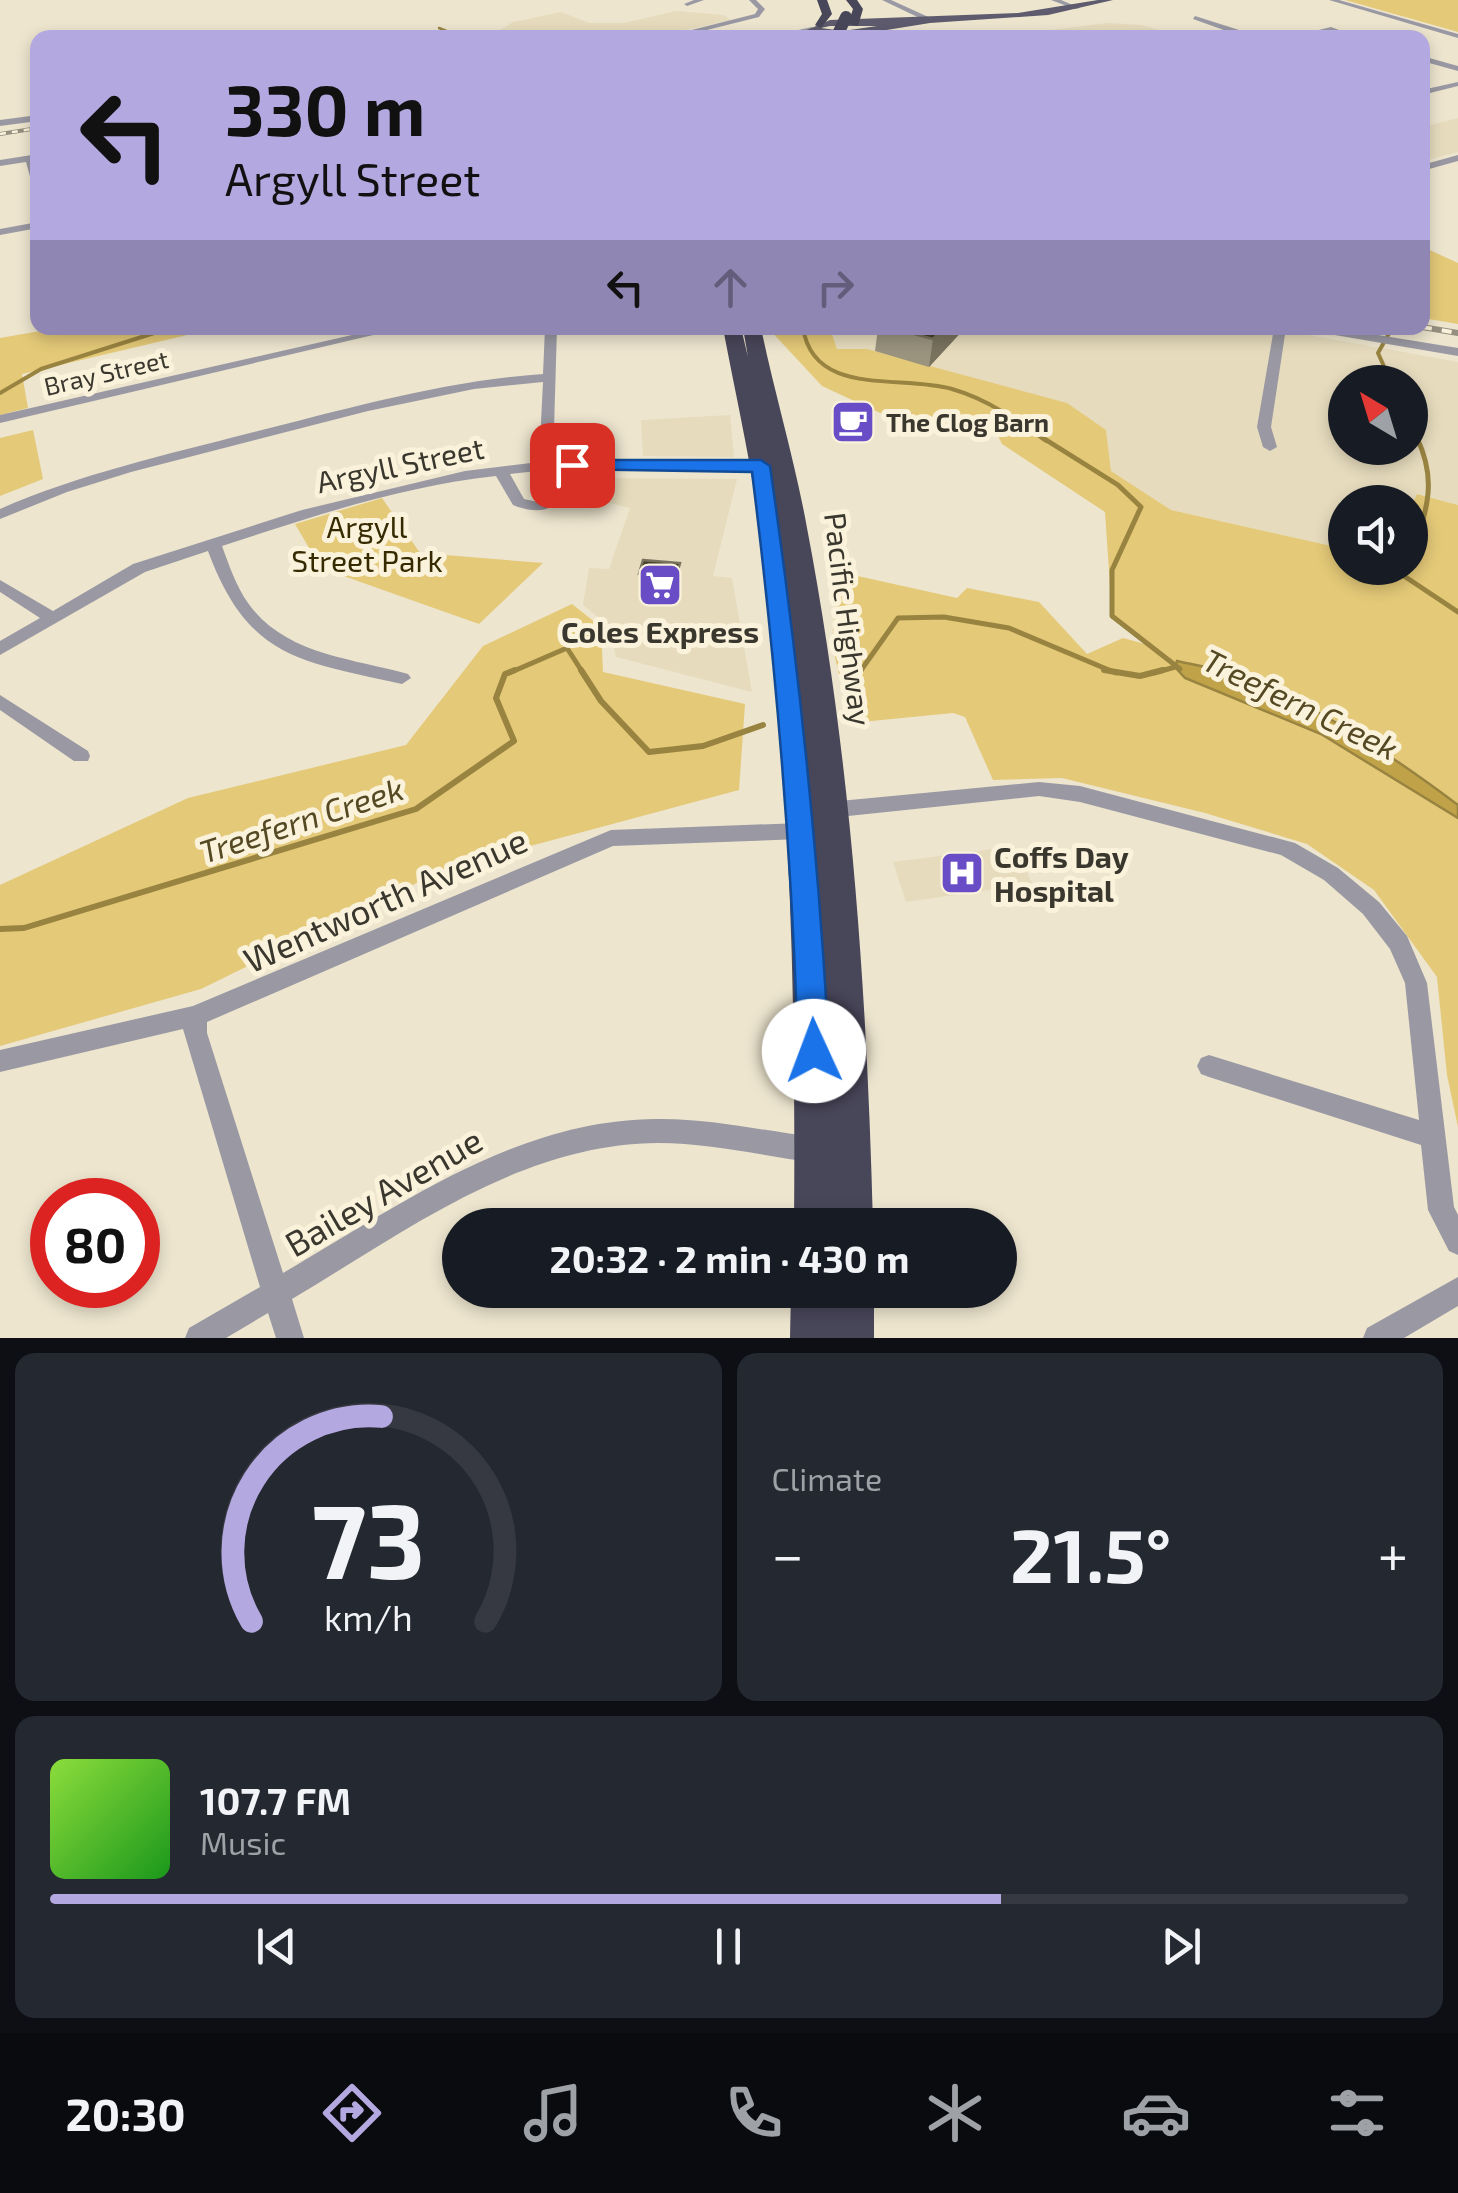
<!DOCTYPE html>
<html lang="en">
<head>
<meta charset="utf-8">
<style>
	body { margin:0; font-family:"Exo 2",sans-serif; background:#242831; color:#f1f3f6; height:100vh; display:flex; flex-direction:column; font-size:38px; white-space:nowrap }
	* { box-sizing:border-box; margin:0 }
	p { font-size:32px; color:#9ea1a6 }
	.icon { flex:none; width:55px; height:55px; fill:none; stroke:currentColor; stroke-width:2; stroke-linecap:round; stroke-linejoin:round }
	.map { position:relative; height:1338px; overflow:hidden }
	.drawer { display:flex; flex-direction:column; gap:15px; padding:15px; background:#0d0f14; flex:1 }
	.drawer>* { flex:none }
	.guide { position:absolute; left:30px; top:30px; width:1400px; height:305px; border-radius:20px; box-shadow:0 5px 15px #0003; background:#b4a8e0; color:#111; overflow:hidden }
	.needle { width:65px; rotate:322deg }
	.controls { position:absolute; left:1328px; top:365px; display:grid; gap:20px }
	.controls a { display:grid; place-items:center; width:100px; height:100px; border-radius:50%; background:#171b24; box-shadow:0 5px 15px #0003; font-size:50px }
	.speed { position:absolute; left:30px; top:1178px; display:flex; gap:20px; font-size:50px; font-weight:700; text-align:center }
	.speed>* { display:grid; place-content:center; width:130px; height:130px; border-radius:50%; background:#171b24; box-shadow:0 5px 15px #0003; line-height:1 }
	.speed .limit { border:15px solid #d22; background:#fff; color:#111 }
	.pin { position:absolute; display:grid; place-items:center; width:85px; height:85px; color:#fff; margin:-42px; border-radius:20px; box-shadow:0 5px 15px #0006 }
	.me { position:absolute; width:110px; margin:-55px; rotate:358deg; stroke-linejoin:round; filter:drop-shadow(0 0 8px #0008) }
	.turn { display:flex; align-items:center; gap:35px; height:210px; padding:0 30px; font-size:45px }
	.turn .icon { width:130px; height:130px; stroke-width:2.5 }
	.turn b { display:block; font-size:70px; line-height:85px }
	.lanes { display:flex; align-items:center; height:95px; padding:0 30px; background:#0003; justify-content:center; gap:50px; direction:ltr }
	.lanes .off { opacity:.35 }
	.big { font-size:75px; font-weight:700; line-height:1.1 }
	.drawer .tile { flex:1; display:flex; flex-direction:column; justify-content:center; gap:15px; min-width:0; padding:0 35px; border-radius:20px; background:#242831 }
	.drawer .dial { align-items:center; gap:0 }
	.dial svg { height:260px; overflow:visible; fill:none; stroke:#363941; stroke-width:7; stroke-linecap:round; text-anchor:middle }
	.dial text { fill:#f1f3f6; stroke:none }
	.song { display:flex; align-items:center; gap:30px }
	.cover { width:120px; height:120px; border-radius:15px; background:linear-gradient(135deg,hsl(90 70% 55%),hsl(120 70% 35%)) }
	.played { height:10px; border-radius:5px; background:linear-gradient(90deg,#b4a8e0 70%,#363941 70%) }
	.keys { display:flex; justify-content:space-around; direction:ltr }
	.heat { display:flex; justify-content:space-between; align-items:center; font-size:55px; direction:ltr }
	.drawer .tiles { flex:1; display:grid; gap:15px; grid-template-columns:1fr 1fr }
	.tile:last-child { grid-column:span 2 }
	.trip { position:absolute; left:442px; top:1208px; width:575px; height:100px; border-radius:50px; background:#171b24; box-shadow:0 5px 15px #0003; font-weight:700; line-height:100px; text-align:center }
	.tab-bar { display:flex; height:160px; justify-content:space-around; align-items:center; background:#090b0e; color:#9ea1a6 }
	.tab-bar .icon { width:70px; height:70px }
	.tab-bar .selected { color:#b4a8e0 }
	.tab-bar b { font-size:45px; color:#f1f3f6 }
	.map>svg:first-child { display:block }
</style>
</head>
<body>
<div class="map">
<svg width="1458" height="1338" viewBox="0 0 1458 1338">
	<rect width="100%" height="100%" fill="#ede5ce"/>
	<!-- built -->
	<path fill="#e6dbbd" fill-rule="evenodd" d="M 676,11 L 724,15 L 731,20 L 653,37 L 489,37 L 513,22 L 561,12 L 589,23 L 624,23 Z
		M 1108,23 L 1141,25 L 1185,37 L 996,37 Z
		M 1458,118 L 1458,152 L 1423,161 L 1423,127 Z
		M 830,328 L 1270,328 L 1458,362 L 1458,505 L 1418,494 L 1410,510 L 1410,502 L 1345,502 L 1345,549 L 1171,510 L 1111,471 L 1106,430 L 867,349 L 837,349 ZM 1345,382 L 1410,382 L 1410,448 L 1345,448 Z
		M 730,415 L 734,457 L 643,456 L 641,420 Z
		M 588,478 L 737,479 L 713,576 L 732,578 L 752,692 L 616,657 L 608,625 L 583,605 L 589,568 L 609,569 L 630,508 L 573,494 L 580,480 Z
		M 1016,846 L 1032,884 L 906,902 L 893,862 Z"/>
	<!-- green -->
	<path fill="#e4c978" d="M 1345,0 L 1458,0 L 1458,32 Z
		M 1423,247 L 1458,263 L 1458,324 L 1423,318 Z
		M 57,328 L 217,328 L 22,374 L 28,408 L 0,415 L 0,338 Z
		M 772,328 L 830,328 L 837,349 L 867,349 L 1067,403 L 1106,430 L 1111,471 L 1171,510 L 1345,549 L 1345,568 L 1410,568 L 1410,510 L 1417,494 L 1458,505 L 1458,805 L 1413,771 L 1259,683 L 1178,661 L 1176,667 L 1185,678 L 1321,734 L 1458,818 L 1458,1127 L 1447,1075 L 1437,977 L 1374,890 L 1307,844 L 1205,813 L 1062,778 L 993,780 L 965,717 L 953,713 L 851,723 L 833,649 L 835,571 L 957,598 L 967,588 L 1039,602 L 1087,654 L 1123,638 L 1145,644 L 1112,616 L 1105,512 L 1002,444 L 987,414 L 919,431 L 822,386 L 769,329 Z
		M 33,430 L 43,479 L 0,496 L 0,438 Z
		M 382,498 L 420,553 L 543,563 L 479,624 L 321,568 L 295,524 Z
		M 572,604 L 601,627 L 603,672 L 745,704 L 739,790 L 445,869 L 201,989 L 0,1046 L 0,885 L 188,798 L 406,745 L 483,646 Z"/>
	<!-- water -->
	<path fill="#c0a348" stroke="#988340" stroke-width="2.5" d="M 1177,661 C 1205,667 1234,672 1260,683 C 1329,714 1397,759 1458,805 L 1458,818 L 1321,734 L 1185,678 L 1175,667 Z"/>
	<g fill="none" stroke-linecap="round" stroke-linejoin="round">
		<!-- stream-far3 -->
		<path stroke="#988340" stroke-width="2.5" d="M 439,28 L 464,38"/>
		<!-- stream-far2 -->
		<path stroke="#988340" stroke-width="4" d="M 803,328 C 814,398 901,374 952,389 C 987,399 1017,420 1046,441
			M 1391,382 L 1378,353 L 1392,328
			M 0,393 L 41,369 L 170,328
			M 1410,425 L 1418,441"/>
		<!-- stream-far1 -->
		<path stroke="#988340" stroke-width="5" d="M 1043,438 L 1118,485 L 1141,507 L 1112,570 L 1112,616 L 1180,669
			M 1410,560 C 1425,514 1439,484 1417,438
			M 1407,568 L 1404,576 L 1458,612
			M 509,673 L 567,648 L 583,673
			M 859,673 L 898,618 L 944,617 L 1009,628 L 1116,673
			M 1154,673 L 1175,667"/>
		<!-- stream -->
		<path stroke="#988340" stroke-width="6" d="M 581,670 L 601,701 L 649,752 L 703,746 L 763,725
			M 1104,670 L 1140,676 L 1163,670
			M 847,689 L 861,670
			M 0,929 L 24,928 L 416,809 L 514,741 L 496,698 L 505,674 L 515,670"/>
		<!-- minor -->
		<path fill="#9a99a3" fill-rule="evenodd" d="M 694,0 L 704,0 L 687,6 L 684,4 Z
			M 749,0 L 756,0 L 765,9 L 759,17 L 675,38 L 660,38 L 755,14 L 758,9 Z
			M 882,0 L 891,0 L 935,20 L 928,22 Z
			M 1051,0 L 1061,0 L 1080,8 L 1075,9 Z
			M 1329,0 L 1339,0 L 1458,34 L 1458,38 Z
			M 1195,16 L 1258,36 L 1258,38 L 1246,38 L 1193,19 Z
			M 812,27 L 815,31 L 780,38 L 763,38 Z
			M 1331,27 L 1361,38 C 1350,38 1339,32 1328,32 C 1314,32 1300,38 1286,38 Z
			M 1422,56 L 1458,66 L 1458,71 L 1422,61 Z
			M 1458,82 L 1458,86 L 1422,95 L 1422,90 Z
			M 38,115 L 38,121 L 0,126 L 0,120 Z
			M 38,154 L 38,160 L 34,160 L 38,183 L 31,180 L 26,162 L 0,166 L 0,160 Z
			M 1458,155 L 1458,161 L 1422,171 L 1422,165 Z
			M 38,222 L 38,228 L 0,235 L 0,229 Z
			M 383,328 L 403,328 L 0,423 L 0,415 Z
			M 545,328 L 557,328 L 553,462 L 774,462 L 781,466 L 774,470 L 578,470 C 567,504 547,519 513,505 L 496,476 C 402,486 311,517 222,546 C 229,565 236,586 248,603 C 285,655 352,658 408,674 L 411,678 L 402,684 C 300,661 248,659 208,551 L 145,572 L 0,655 L 0,641 L 40,618 L 0,592 L 0,580 L 53,611 L 133,564 L 302,510 L 465,471 L 539,462 L 543,382 L 474,389 L 368,411 L 131,472 L 67,492 L 0,519 L 0,509 C 80,474 165,455 250,433 C 347,409 442,381 543,374 ZM 546,470 L 564,470 L 555,491 L 538,502 L 524,499 L 510,474 Z
			M 1050,328 L 1130,328 L 1124,332 L 1056,332 Z
			M 1274,328 L 1286,328 L 1271,427 L 1277,447 L 1270,451 L 1263,447 L 1257,427 Z
			M 1311,328 L 1335,328 L 1458,348 L 1458,356 L 1317,332 Z
			M 0,695 L 88,751 L 90,756 L 88,761 L 74,761 L 0,710 Z
			M 1039,782 L 1080,786 L 1295,843 L 1338,868 L 1379,902 L 1407,936 L 1427,983 L 1454,1207 L 1458,1215 L 1458,1255 L 1449,1251 L 1428,1210 L 1421,1145 L 1209,1077 L 1201,1074 L 1197,1066 L 1201,1058 L 1209,1055 L 1419,1120 L 1405,983 L 1390,949 L 1363,914 L 1324,880 L 1281,855 L 1080,802 L 1039,796 L 829,818 L 822,815 L 819,810 L 822,805 L 829,802 Z
			M 801,823 L 808,825 L 811,831 L 808,837 L 801,839 L 613,846 L 207,1022 L 207,1033 L 283,1273 C 399,1206 516,1120 656,1119 C 709,1118 763,1131 816,1137 L 825,1141 L 829,1150 L 825,1159 L 816,1163 C 763,1156 711,1143 658,1143 C 520,1144 405,1232 292,1299 L 304,1338 L 276,1338 L 268,1313 L 226,1338 L 185,1338 L 189,1328 L 260,1287 L 183,1029 L 0,1072 L 0,1050 L 193,1006 L 611,830 Z
			M 1458,1277 L 1458,1306 L 1404,1338 L 1363,1338 L 1367,1328 Z"/>
		<!-- major -->
		<path fill="#5d5b6d" fill-rule="evenodd" d="M 1098,0 L 1113,0 L 1048,15 L 930,23 L 843,37 L 807,30 L 830,20 L 1018,13 ZM 830,26 L 877,26 L 843,31 L 821,28 Z"/>
		<!-- highway -->
		<path fill="#484659" fill-rule="evenodd" d="M 817,0 L 827,0 L 832,14 L 821,28 L 815,25 L 822,14 Z
			M 846,0 L 857,0 L 863,9 L 858,26 L 848,24 L 853,9 Z
			M 793,33 L 807,36 L 808,38 L 788,38 Z
			M 723,328 L 741,328 L 748,357 L 743,328 L 761,328 C 775,395 795,461 807,528 C 851,758 867,992 873,1225 L 794,1225 C 796,995 790,765 761,537 C 752,466 736,397 723,328 Z
			M 791,1290 L 874,1290 L 874,1338 L 790,1338 Z"/>
		<defs>
			<path id="rail-far1" d="M 0,134 L 38,128"/>
			<path id="rail" d="M 1422,327 L 1458,333"/>
		</defs>
		<!-- rail-far1 casing -->
		<use href="#rail-far1" stroke="#948f7f" stroke-width="4"/>
		<!-- rail casing -->
		<use href="#rail" stroke="#948f7f" stroke-width="6"/>
		<!-- rail-far1 -->
		<use href="#rail-far1" stroke="#faf2db" stroke-width="2.5" stroke-dasharray="6" stroke-linecap="butt"/>
		<!-- rail -->
		<use href="#rail" stroke="#faf2db" stroke-width="4" stroke-dasharray="10" stroke-linecap="butt"/>
		<!-- highway-bridge -->
		<path stroke="#484659" stroke-width="12" d="M 836,38 L 846,17"/>
	</g>
	<!-- wall -->
	<path fill="#9a937e" d="M 878,328 L 965,328 L 929,367 L 875,351 Z
		M 680,563 L 680,578 L 677,593 L 640,590 L 639,574 Z"/>
	<!-- shaded-wall -->
	<path fill="#79725d" d="M 944,328 L 965,328 L 929,367 L 933,339 Z
		M 680,563 L 680,578 L 677,593 L 676,577 Z"/>
	<!-- building -->
	<path fill="#47412d" stroke="#79725d" stroke-width="2.5" d="M 892,328 L 944,328 L 933,339 Z
		M 643,560 L 680,563 L 676,577 L 639,574 Z"/>
	<!-- route -->
	<path fill="#1a73e8" stroke="#114b97" stroke-width="2.5" d="M 572,460 L 761,460 L 770,466 C 798,660 819,855 829,1051 L 825,1061 L 814,1065 L 803,1061 L 798,1051 C 792,857 776,664 752,472 L 565,469 L 565,461 Z"/>
	<!-- icons -->
	<defs>
		<symbol id="cafe-square" viewBox="-11 -11 22 22"><rect x="-9" y="-9" width="18" height="18" rx="4" fill="#694dc6" stroke="#faf2db"/><path d="M-5.5-4.5H6V0H3Q3 3.5 0 3.5H-2.5Q-5.5 3.5-5.5 0ZM3-3.2v2h1.7v-2ZM-6 4.5H4V6H-6Z" fill="#fff"/></symbol>
		<symbol id="supermarket-square" viewBox="-11 -11 22 22"><rect x="-9" y="-9" width="18" height="18" rx="4" fill="#694dc6" stroke="#faf2db"/><path d="M-6-5.5h2.5l.6 2H6L4.5 2H-2.5L-4.4-4H-6ZM-1.5 3.2a1.3 1.3 0 1 0 .1 0ZM3 3.2a1.3 1.3 0 1 0 .1 0Z" fill="#fff"/></symbol>
		<symbol id="hospital-square" viewBox="-11 -11 22 22"><rect x="-9" y="-9" width="18" height="18" rx="4" fill="#694dc6" stroke="#faf2db"/><path d="M-5-5h3v3.5h4V-5h3V5h-3V1.5h-4V5h-3Z" fill="#fff"/></symbol>
	</defs>
	<g fill-rule="evenodd">
		<use href="#cafe-square" x="828" y="397" width="50" height="50"/>
		<use href="#supermarket-square" x="635" y="560" width="50" height="50"/>
		<use href="#hospital-square" x="937" y="848" width="50" height="50"/>
	</g>
	<g text-anchor="middle" dominant-baseline="central" stroke-width="10" stroke-linejoin="round" paint-order="stroke">
		<!-- far-street labels -->
		<g font-size="25" fill="#3a372e" stroke="#faf2db">
			<text transform="translate(106 372) rotate(-13)">Bray Street</text>
		</g>
		<!-- far-poi labels -->
		<g font-size="25" font-weight="bold" fill="#3a372e" stroke="#faf2db" text-anchor="start">
			<text x="886" y="422">The Clog Barn</text>
		</g>
		<!-- street labels -->
		<g font-size="30" fill="#3a372e" stroke="#faf2db">
			<text transform="translate(400 464) rotate(-12)">Argyll Street</text>
			<text transform="translate(849 619) rotate(83)">Pacific Highway</text>
		</g>
		<!-- park labels -->
		<g font-size="30" fill="#362a01" stroke="#faf2db">
			<text x="367" y="526">Argyll<tspan x="367" dy="34">Street Park</tspan></text>
		</g>
		<!-- poi labels -->
		<g font-size="30" font-weight="bold" fill="#3a372e" stroke="#faf2db">
			<text x="660" y="631">Coles Express</text>
			<text x="994" y="856" text-anchor="start">Coffs Day<tspan x="994" dy="34">Hospital</tspan></text>
		</g>
		<!-- water labels -->
		<g font-size="32" font-style="italic" fill="#554923" stroke="#faf2db">
			<text transform="translate(1301 703) rotate(26)">Treefern Creek</text>
			<text transform="translate(301 819) rotate(-18)">Treefern Creek</text>
		</g>
		<!-- near-street labels -->
		<g font-size="35" fill="#3a372e" stroke="#faf2db">
			<text transform="translate(385 899) rotate(-24)">Wentworth Avenue</text>
			<text transform="translate(383 1191) rotate(-30)">Bailey Avenue</text>
		</g>
	</g>
</svg>
<div class="controls">
<a><svg class="needle" viewBox="-14 -14 28 28"><path d="M0-13l5 13h-10z" fill="#e53935"/><path d="M0 13l5-13h-10z" fill="#9ea1a6"/></svg></a>
<a><svg class="icon" aria-label="sound" viewBox="0 0 24 24"><path d="M4 9h4l5-4v14l-5-4H4zM17 9q2 3 0 6"/></svg></a>
</div>
<div class="speed"><div class="limit">80</div></div>
<div class="pin" style="left:572px;top:465px;background:#d93025"><svg class="icon" aria-label="arrive" viewBox="0 0 24 24"><path d="M6 21V4h12l-3 4 3 4H6"/></svg></div>
<svg class="me" style="left:814px;top:1051px" viewBox="-20 -20 40 40"><circle r="19" fill="#fff"/><path d="M0-13L10 11 0 6-10 11z" fill="#1a73e8"/></svg>
<div class="trip">20:32 · 2 min · 430 m</div>
<div class="guide">
<div class="turn"><svg class="icon" aria-label="left" viewBox="0 0 24 24"><path d="M17 20v-9H6M10 6l-5 5 5 5"/></svg><div><b>330 m</b>Argyll Street</div></div>
<div class="lanes"><svg class="icon" aria-label="left" viewBox="0 0 24 24"><path d="M17 20v-9H6M10 6l-5 5 5 5"/></svg><svg class="icon off" aria-label="ahead" viewBox="0 0 24 24"><path d="M12 20V5M6 11l6-6 6 6"/></svg><svg class="icon off" aria-label="right" viewBox="0 0 24 24"><path d="M7 20v-9h11M14 6l5 5-5 5"/></svg></div>
</div>
</div>
<section class="drawer">
<div class="tiles">
<div class="tile dial"><svg viewBox="0 0 100 80">
<path d="M14 69A42 42 0 1 1 86 69"/>
<path d="M14 69A42 42 0 0 1 54 6" stroke="#b4a8e0"/>
<text x="50" y="56" font-size="32" font-weight="700">73</text>
<text x="50" y="72" font-size="11">km/h</text>
</svg></div>
<div class="tile"><p>Climate</p>
<div class="heat"><a>−</a><b class="big">21.5°</b><a>+</a></div>
</div>
<div class="tile">
<div class="song"><i class="cover"></i><div><b>107.7 FM</b><p>Music</p></div></div>
<div class="played"></div>
<div class="keys"><svg class="icon" aria-label="previous" viewBox="0 0 24 24"><path d="M18 5L8 12l10 7zM5 5v14"/></svg><svg class="icon" aria-label="pause" viewBox="0 0 24 24"><path d="M8 5v14M16 5v14"/></svg><svg class="icon" aria-label="next" viewBox="0 0 24 24"><path d="M6 5l10 7-10 7zM19 5v14"/></svg></div>
</div>
</div>
</section>
<nav class="tab-bar">
<b>20:30</b>
<svg class="icon selected" aria-label="directions" viewBox="0 0 24 24"><path d="M12 3l9 9-9 9-9-9zM9 14v-3h6M13 9l2 2-2 2"/></svg>
<svg class="icon" aria-label="music" viewBox="0 0 24 24"><path d="M9 18V5l10-2v13"/><circle cx="6" cy="18" r="3"/><circle cx="16" cy="16" r="3"/></svg>
<svg class="icon" aria-label="phone" viewBox="0 0 24 24"><path d="M5 4h4l2 5-3 2q2 4 5 5l2-3 5 2v4C11 20 4 13 5 4z"/></svg>
<svg class="icon" aria-label="climate" viewBox="0 0 24 24"><path d="M12 3v18M4 7l16 10M4 17L20 7"/></svg>
<svg class="icon" aria-label="car" viewBox="0 0 24 24"><path d="M5 17H2v-5l4-1 3-4h7l3 4 3 1v5h-3M9 17h6M6 11h13"/><circle cx="7" cy="17" r="2"/><circle cx="17" cy="17" r="2"/></svg>
<svg class="icon" aria-label="filters" viewBox="0 0 24 24"><path d="M4 7h16M4 17h16"/><circle cx="9" cy="7" r="2"/><circle cx="15" cy="17" r="2"/></svg>
</nav>
</body>
</html>
